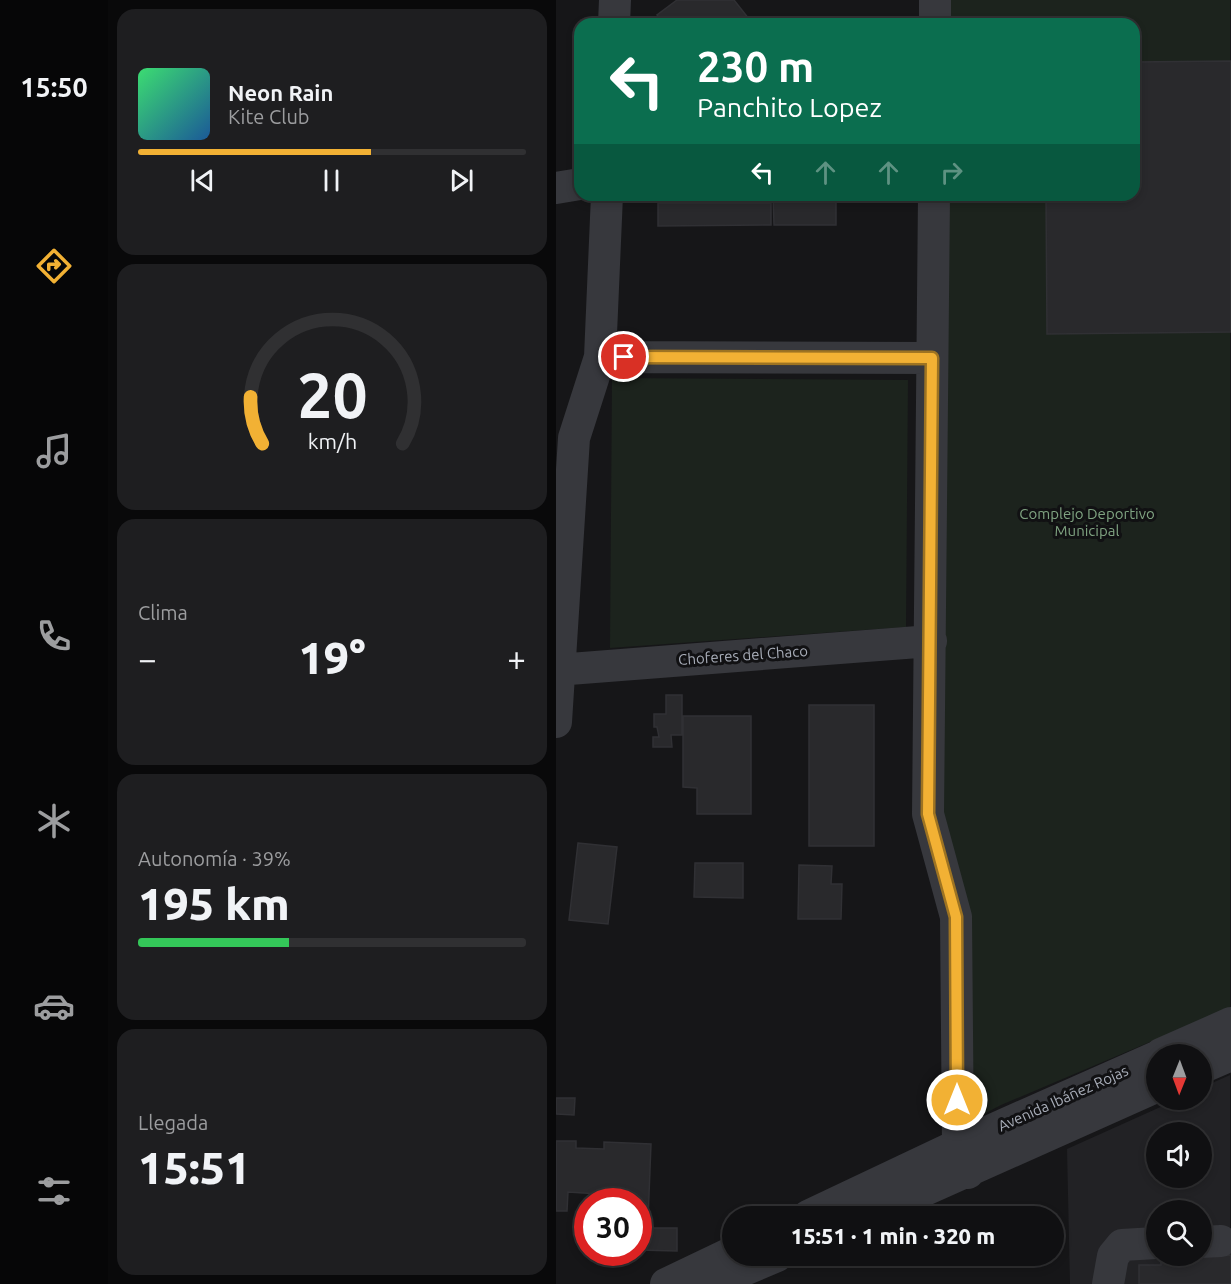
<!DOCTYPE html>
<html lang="es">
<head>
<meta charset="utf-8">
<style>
	body { margin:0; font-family:Ubuntu,sans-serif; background:#1e1e20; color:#f1f3f6; height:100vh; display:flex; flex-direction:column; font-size:22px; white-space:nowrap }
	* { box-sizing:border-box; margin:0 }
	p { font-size:20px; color:#9c9d9f }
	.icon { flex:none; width:33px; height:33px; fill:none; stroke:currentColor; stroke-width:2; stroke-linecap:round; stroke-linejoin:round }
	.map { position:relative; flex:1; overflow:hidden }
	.sheet { display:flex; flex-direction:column; gap:9px; padding:9px; background:#09090a; width:448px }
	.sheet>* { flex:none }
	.top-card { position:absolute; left:18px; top:18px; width:566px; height:183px; border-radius:18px; box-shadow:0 3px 9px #0003,0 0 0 2px #303032; background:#0b6e4f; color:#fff; overflow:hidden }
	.needle { width:39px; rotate:181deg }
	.tools { position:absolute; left:590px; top:1044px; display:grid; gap:12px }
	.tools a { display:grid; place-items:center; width:66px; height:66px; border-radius:50%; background:#101012; box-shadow:0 3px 9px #0003,0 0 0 2px #303032; font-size:30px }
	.speed { position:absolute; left:18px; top:1188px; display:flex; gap:12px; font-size:30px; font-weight:700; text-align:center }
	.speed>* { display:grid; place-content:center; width:78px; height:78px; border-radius:50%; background:#101012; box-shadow:0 3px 9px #0003,0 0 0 2px #303032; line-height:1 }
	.speed .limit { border:9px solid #d22; background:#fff; color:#111 }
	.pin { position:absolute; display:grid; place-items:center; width:51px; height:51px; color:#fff; margin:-26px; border:3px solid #fff; border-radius:50%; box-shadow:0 2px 6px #0007 }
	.me { position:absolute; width:66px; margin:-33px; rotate:0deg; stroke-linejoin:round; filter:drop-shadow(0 0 4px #0008) }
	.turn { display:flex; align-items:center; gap:21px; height:126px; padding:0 24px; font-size:27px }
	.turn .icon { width:78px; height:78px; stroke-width:2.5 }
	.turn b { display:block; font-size:42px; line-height:51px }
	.lanes { display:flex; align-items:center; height:57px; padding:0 24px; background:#0003; justify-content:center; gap:30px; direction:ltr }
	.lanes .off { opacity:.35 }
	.big { font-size:45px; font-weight:800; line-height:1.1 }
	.sheet .widget { flex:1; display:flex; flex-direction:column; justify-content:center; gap:9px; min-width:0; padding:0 21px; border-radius:18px; background:#1e1e20 }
	.sheet .dial { align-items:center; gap:0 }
	.dial svg { height:156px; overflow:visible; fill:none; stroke:#303032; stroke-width:7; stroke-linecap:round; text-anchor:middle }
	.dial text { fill:#f1f3f6; stroke:none }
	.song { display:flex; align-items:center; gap:18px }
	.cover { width:72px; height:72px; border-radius:9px; background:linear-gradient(135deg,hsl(140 70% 55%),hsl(210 70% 35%)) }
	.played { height:6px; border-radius:3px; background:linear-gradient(90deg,#f2b134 60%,#303032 60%) }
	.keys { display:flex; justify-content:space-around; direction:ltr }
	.heat { display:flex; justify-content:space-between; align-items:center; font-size:33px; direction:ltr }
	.charge { height:9px; border-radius:4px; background:linear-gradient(90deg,#34c759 39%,#303032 0) }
	.trip { position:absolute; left:166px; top:1206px; width:342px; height:60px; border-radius:30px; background:#101012; box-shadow:0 3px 9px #0003,0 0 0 2px #303032; font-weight:800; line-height:60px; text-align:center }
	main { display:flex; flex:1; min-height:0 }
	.tabs { display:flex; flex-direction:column; width:108px; justify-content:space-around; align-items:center; background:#060607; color:#9c9d9f }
	.tabs .icon { width:42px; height:42px }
	.tabs .current { color:#f2b134 }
	.tabs b { font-size:27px; color:#f1f3f6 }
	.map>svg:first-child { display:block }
</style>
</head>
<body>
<main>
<nav class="tabs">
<b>15:50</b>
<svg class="icon current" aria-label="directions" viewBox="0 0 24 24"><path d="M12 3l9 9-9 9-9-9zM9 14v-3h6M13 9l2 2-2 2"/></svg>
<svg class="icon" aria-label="music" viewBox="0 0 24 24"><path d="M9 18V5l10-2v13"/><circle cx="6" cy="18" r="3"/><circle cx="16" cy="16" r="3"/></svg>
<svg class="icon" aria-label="phone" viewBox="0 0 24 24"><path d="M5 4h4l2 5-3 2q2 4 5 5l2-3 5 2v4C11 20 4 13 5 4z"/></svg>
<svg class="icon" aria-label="climate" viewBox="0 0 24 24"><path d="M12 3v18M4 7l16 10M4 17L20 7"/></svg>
<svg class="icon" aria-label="car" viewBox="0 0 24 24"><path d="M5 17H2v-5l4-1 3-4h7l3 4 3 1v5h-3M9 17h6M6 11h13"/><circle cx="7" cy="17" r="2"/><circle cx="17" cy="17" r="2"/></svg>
<svg class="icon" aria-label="filters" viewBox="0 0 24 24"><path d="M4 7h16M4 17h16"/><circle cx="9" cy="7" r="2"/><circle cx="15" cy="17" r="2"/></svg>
</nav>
<section class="sheet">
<div class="widget">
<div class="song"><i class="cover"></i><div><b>Neon Rain</b><p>Kite Club</p></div></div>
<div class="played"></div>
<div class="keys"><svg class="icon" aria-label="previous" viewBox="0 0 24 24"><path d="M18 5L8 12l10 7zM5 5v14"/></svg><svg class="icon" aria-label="pause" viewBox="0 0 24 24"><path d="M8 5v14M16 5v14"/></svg><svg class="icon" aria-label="next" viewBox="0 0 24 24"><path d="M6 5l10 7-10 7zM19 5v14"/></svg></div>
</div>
<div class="widget dial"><svg viewBox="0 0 100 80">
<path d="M14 69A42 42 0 1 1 86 69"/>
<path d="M14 69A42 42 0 0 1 8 45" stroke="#f2b134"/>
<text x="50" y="56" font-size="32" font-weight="700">20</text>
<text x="50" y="72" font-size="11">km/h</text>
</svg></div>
<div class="widget"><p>Clima</p>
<div class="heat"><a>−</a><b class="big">19°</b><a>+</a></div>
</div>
<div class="widget"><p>Autonomía · 39%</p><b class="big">195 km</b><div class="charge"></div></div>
<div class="widget"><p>Llegada</p><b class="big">15:51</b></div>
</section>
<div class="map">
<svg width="675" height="1284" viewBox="0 0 675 1284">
	<rect width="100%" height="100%" fill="#161618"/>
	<!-- built -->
	<path fill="#222225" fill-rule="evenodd" d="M 674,1075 L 674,1284 L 514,1284 L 511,1149 L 620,1100 L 645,1100 L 645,1088 ZM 600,1132 L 645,1132 L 645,1178 L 600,1178 ZM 600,1210 L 645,1210 L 645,1256 L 600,1256 Z"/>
	<!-- green -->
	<path fill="#1c231d" d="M 388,0 L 674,0 L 674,1008 L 445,1105 L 420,1118 L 416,1118 L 386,848 L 388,195 L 578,195 L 578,24 L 388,24 Z
		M 56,378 L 352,380 L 350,627 L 54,648 Z"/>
	<!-- building -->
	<path fill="#29292c" stroke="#303034" stroke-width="1.5" d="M 121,0 L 178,0 L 197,24 L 108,24 L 101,15 Z
		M 675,61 L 675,332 L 491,334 L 490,195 L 578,195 L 578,62 Z
		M 217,195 L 280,195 L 280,225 L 218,225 Z
		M 102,203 L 215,203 L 215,225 L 102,226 Z
		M 110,695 L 126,695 L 126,735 L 115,735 L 116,747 L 97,747 L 97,737 L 103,737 L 101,727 L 98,727 L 98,714 L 110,714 Z
		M 253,705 L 318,705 L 318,846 L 253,846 Z
		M 127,716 L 195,716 L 195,814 L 141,814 L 141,788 L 127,787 Z
		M 22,843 L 61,847 L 52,924 L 13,920 Z
		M 139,863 L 187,863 L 187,898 L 138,897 Z
		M 243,865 L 276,866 L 275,884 L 286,884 L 285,919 L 242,919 Z
		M 0,1098 L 19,1098 L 18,1115 L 0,1114 Z
		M 0,1141 L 20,1141 L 20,1148 L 48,1149 L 48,1142 L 95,1144 L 92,1220 L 82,1219 L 82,1202 L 43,1202 L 43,1194 L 12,1192 L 11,1211 L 0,1211 Z
		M 82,1228 L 121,1228 L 121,1251 L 82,1250 Z
		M 675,1255 L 675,1284 L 583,1284 L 583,1265 L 605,1265 L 605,1256 Z"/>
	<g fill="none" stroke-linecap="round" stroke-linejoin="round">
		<!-- minor -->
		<path stroke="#37383d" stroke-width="32" d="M 58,24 L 59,0
			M 379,24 L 379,0
			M 0,188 L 24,184
			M 378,195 L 372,814 L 400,917 L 402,1145 L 412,1173
			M 44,357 L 376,358
			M 0,670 L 375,641
			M 0,722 L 18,438 L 44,357 L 51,195
			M 605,1054 L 675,1023
			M 645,1068 L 675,1055
			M 252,1216 L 402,1145 L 600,1057
			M 311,1216 L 600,1087
			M 645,1242 L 665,1241
			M 110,1284 L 177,1252
			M 155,1284 L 221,1256
			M 552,1284 L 557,1256 L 566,1245 L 600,1243"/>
	</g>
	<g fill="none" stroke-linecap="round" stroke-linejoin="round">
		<defs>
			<path id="route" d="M 68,357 L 376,358 L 372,814 L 400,917 L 401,1100"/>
		</defs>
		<!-- route casing -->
		<use href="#route" stroke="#9d7322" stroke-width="15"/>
		<!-- route -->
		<use href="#route" stroke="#f2b134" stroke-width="10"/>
	</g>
	<g text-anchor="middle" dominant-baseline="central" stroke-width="6" stroke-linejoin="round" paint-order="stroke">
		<!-- park labels -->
		<g font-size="15" fill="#7fa381" stroke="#111113">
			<text x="531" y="513">Complejo Deportivo<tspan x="531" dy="17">Municipal</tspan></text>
		</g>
		<!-- street labels -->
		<g font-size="15" fill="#a8adb8" stroke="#111113">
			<text transform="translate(187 655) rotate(-4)">Choferes del Chaco</text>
			<text transform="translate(507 1098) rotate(-24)">Avenida Ibáñez Rojas</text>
		</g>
	</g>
</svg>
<div class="tools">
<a><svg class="needle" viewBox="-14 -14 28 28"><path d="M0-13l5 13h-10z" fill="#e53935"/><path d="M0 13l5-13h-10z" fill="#9c9d9f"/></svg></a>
<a><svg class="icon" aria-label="sound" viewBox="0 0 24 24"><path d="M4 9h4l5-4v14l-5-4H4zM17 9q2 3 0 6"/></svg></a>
<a><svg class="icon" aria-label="search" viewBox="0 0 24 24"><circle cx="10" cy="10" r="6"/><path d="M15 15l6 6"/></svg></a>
</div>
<div class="speed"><div class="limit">30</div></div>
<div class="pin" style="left:68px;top:357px;background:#d93025"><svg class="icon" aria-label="arrive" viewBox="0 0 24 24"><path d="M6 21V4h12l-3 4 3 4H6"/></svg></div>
<svg class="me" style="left:401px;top:1100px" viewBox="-20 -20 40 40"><circle r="17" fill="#f2b134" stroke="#fff" stroke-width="3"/><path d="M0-11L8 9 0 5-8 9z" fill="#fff"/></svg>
<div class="trip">15:51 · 1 min · 320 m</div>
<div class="top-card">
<div class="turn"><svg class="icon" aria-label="left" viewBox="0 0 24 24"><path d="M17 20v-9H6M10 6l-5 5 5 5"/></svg><div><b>230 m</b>Panchito Lopez</div></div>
<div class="lanes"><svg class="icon" aria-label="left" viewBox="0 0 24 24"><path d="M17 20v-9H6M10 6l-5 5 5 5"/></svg><svg class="icon off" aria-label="ahead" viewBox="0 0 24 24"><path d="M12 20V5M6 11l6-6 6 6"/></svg><svg class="icon off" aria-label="ahead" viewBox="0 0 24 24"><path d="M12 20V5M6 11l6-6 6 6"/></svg><svg class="icon off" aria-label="right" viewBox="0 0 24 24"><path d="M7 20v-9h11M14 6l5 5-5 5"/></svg></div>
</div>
</div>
</main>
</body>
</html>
